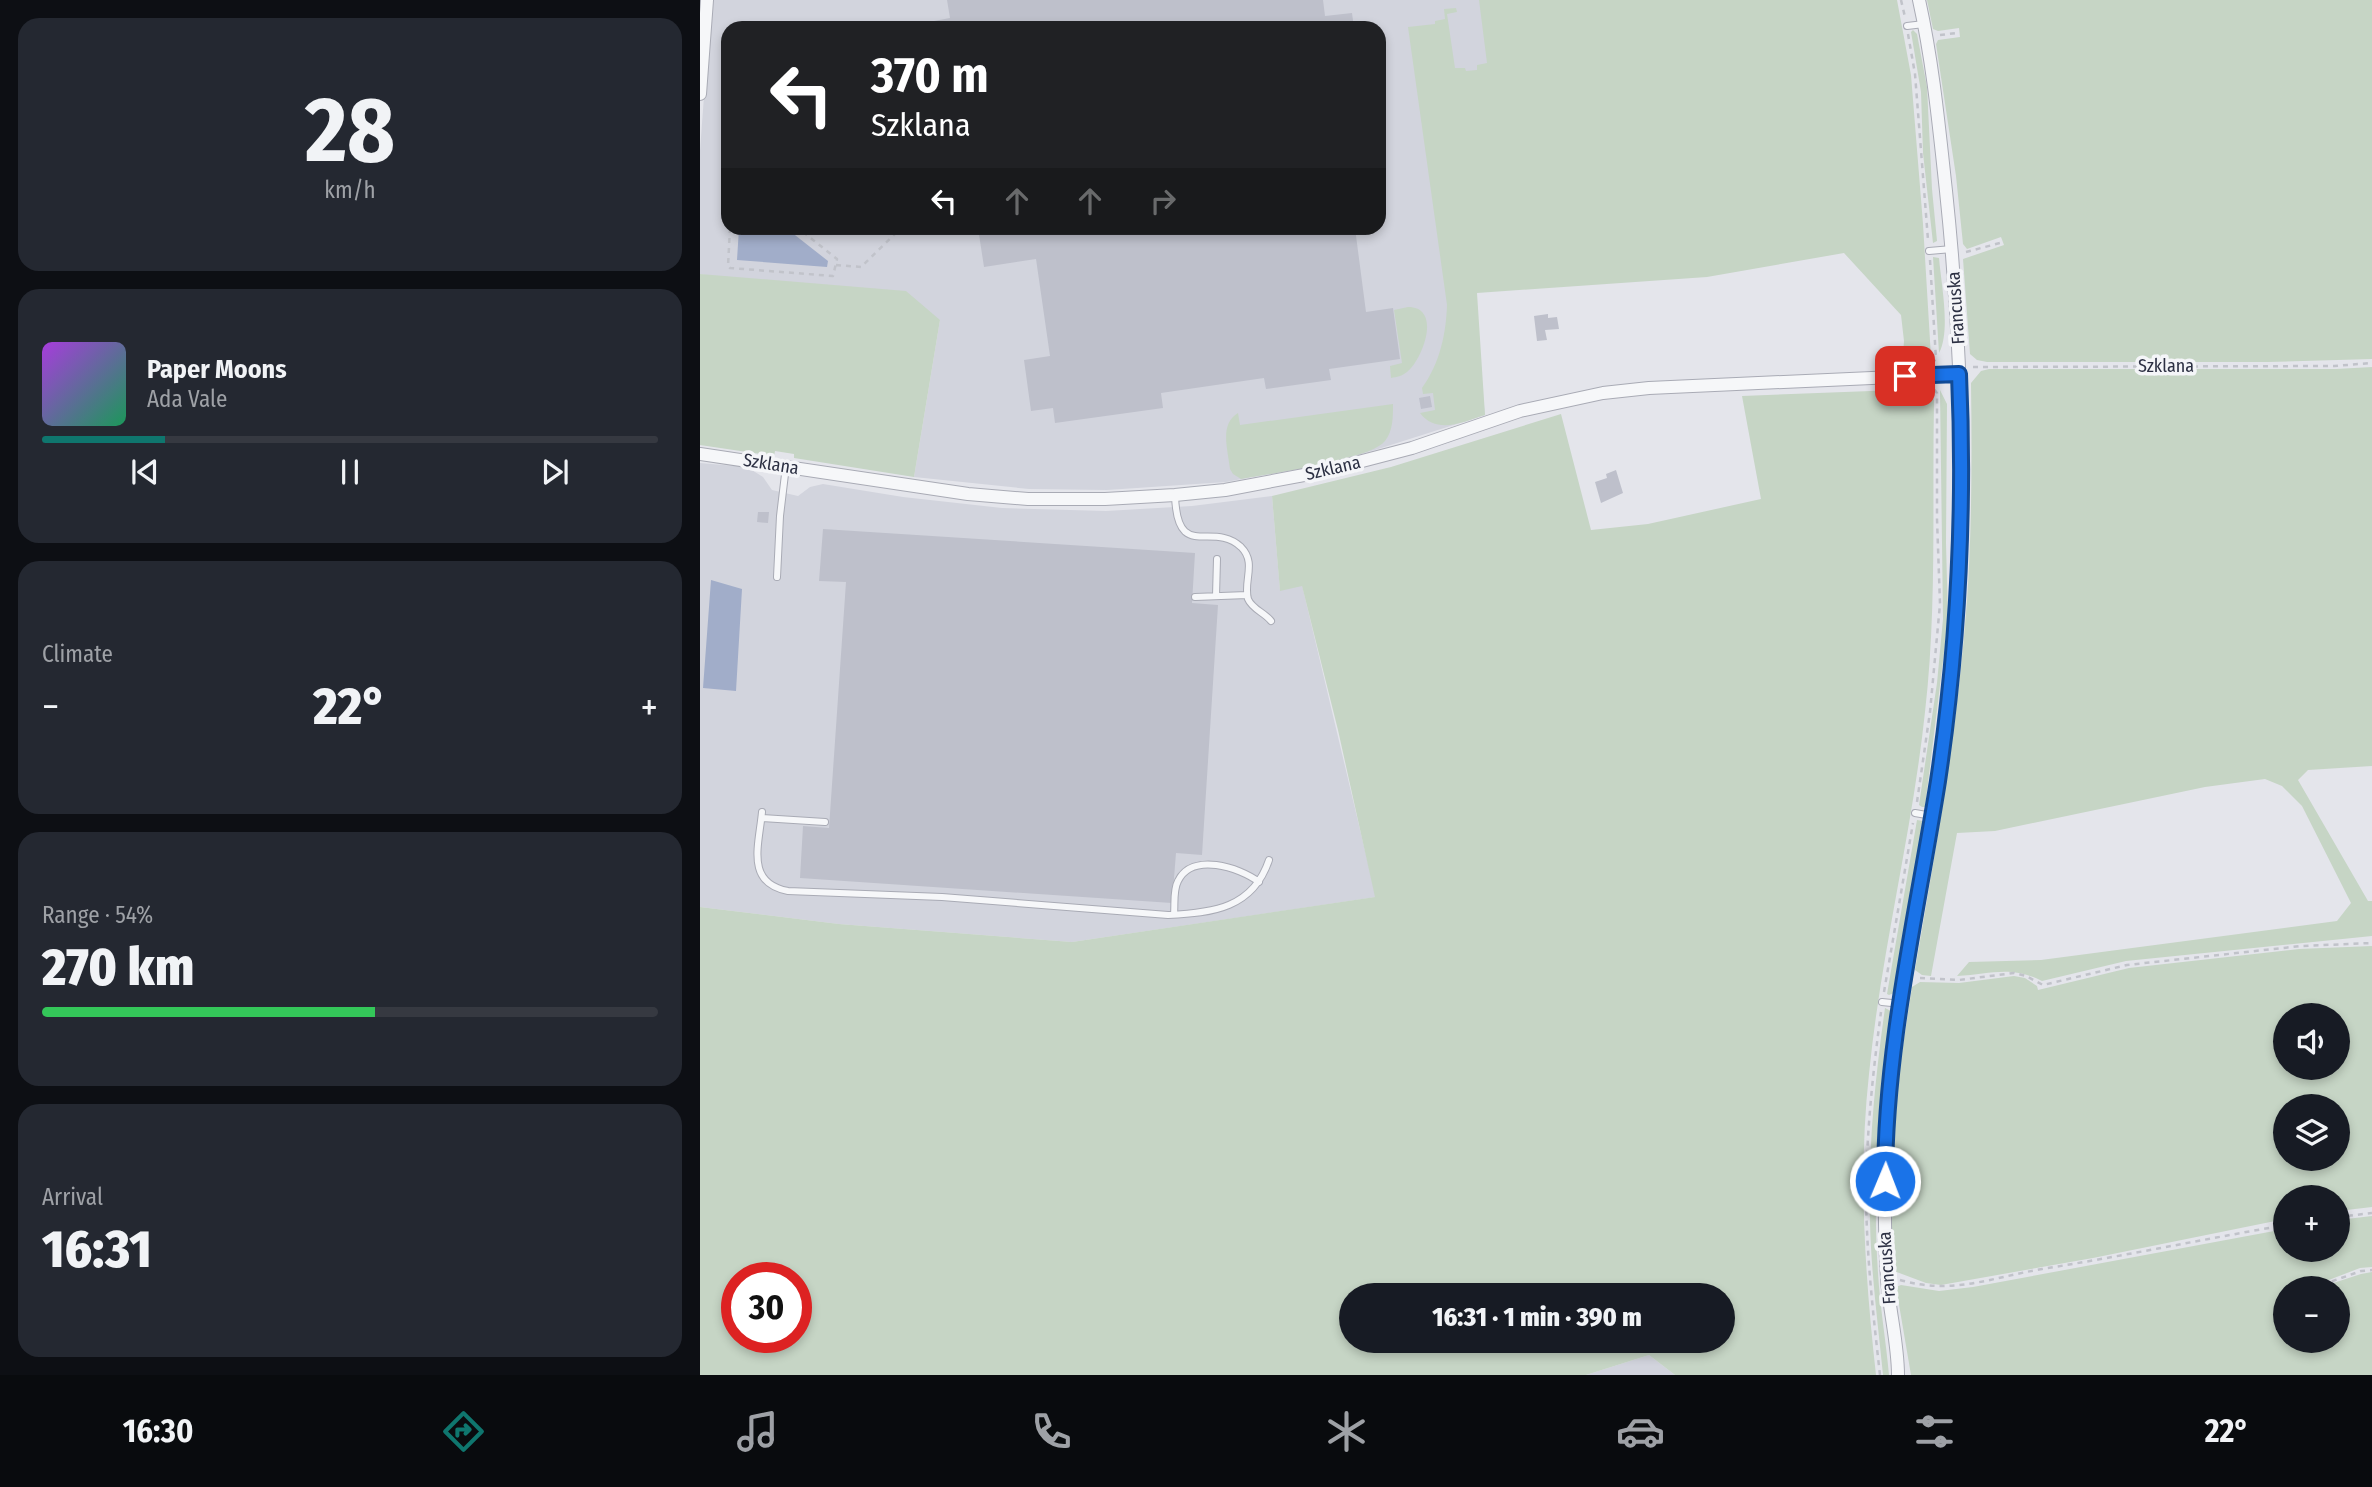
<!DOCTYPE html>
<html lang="en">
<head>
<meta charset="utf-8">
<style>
	body { margin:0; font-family:"Fira Sans Condensed",sans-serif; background:#242831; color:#f1f3f6; height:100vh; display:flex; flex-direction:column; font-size:26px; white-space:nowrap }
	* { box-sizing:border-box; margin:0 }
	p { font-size:23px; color:#9ea1a6 }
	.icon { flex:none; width:38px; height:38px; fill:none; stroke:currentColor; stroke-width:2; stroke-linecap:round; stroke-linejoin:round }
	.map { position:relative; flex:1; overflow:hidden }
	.sheet { display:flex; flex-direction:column; gap:18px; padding:18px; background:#0d0f14; width:700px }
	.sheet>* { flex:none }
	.banner { position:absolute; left:21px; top:21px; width:665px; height:214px; border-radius:21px; box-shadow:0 4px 10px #0003; background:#202124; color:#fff; overflow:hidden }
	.fabs { position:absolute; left:1573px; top:1003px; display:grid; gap:14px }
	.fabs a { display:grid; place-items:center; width:77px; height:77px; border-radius:50%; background:#171b24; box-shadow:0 4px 10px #0003; font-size:35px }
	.speed { position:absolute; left:21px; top:1262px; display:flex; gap:14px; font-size:35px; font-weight:700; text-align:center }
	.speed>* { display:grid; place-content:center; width:91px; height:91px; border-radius:50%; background:#171b24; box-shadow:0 4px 10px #0003; line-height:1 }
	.speed .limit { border:10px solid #d22; background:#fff; color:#111 }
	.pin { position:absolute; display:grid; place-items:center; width:60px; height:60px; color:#fff; margin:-30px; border-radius:14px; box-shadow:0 4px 10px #0006 }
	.me { position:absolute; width:77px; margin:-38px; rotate:1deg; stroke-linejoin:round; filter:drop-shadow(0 0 5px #0008) }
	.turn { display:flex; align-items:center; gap:24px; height:147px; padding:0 35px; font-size:32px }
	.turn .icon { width:91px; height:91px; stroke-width:2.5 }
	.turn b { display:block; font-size:49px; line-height:60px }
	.lanes { display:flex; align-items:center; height:66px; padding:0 35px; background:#0003; justify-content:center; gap:35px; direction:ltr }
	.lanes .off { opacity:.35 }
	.big { font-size:52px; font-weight:800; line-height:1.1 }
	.sheet .card { flex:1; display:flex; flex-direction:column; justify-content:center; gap:10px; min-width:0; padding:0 24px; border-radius:21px; background:#242831 }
	.sheet .dial { align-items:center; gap:0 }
	.dial b { font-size:91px; line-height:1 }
	.song { display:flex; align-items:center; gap:21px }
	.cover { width:84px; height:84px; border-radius:10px; background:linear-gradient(135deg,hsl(280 70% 55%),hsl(150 70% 35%)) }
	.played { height:7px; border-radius:4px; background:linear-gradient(90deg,#0f766e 20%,#363941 20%) }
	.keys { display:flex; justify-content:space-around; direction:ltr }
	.heat { display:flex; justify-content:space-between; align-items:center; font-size:38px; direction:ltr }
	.charge { height:10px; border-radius:5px; background:linear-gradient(90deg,#34c759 54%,#363941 0) }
	.trip { position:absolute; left:639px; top:1283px; width:396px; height:70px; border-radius:35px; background:#171b24; box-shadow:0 4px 10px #0003; font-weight:800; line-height:70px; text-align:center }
	.dock { display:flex; height:112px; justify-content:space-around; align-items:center; background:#090b0e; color:#9ea1a6 }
	.dock .icon { width:49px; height:49px }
	.dock .active { color:#0f766e }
	.dock b { font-size:32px; color:#f1f3f6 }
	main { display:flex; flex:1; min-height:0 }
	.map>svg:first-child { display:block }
</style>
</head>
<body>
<main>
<section class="sheet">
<div class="card dial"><b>28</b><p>km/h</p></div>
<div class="card">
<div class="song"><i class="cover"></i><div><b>Paper Moons</b><p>Ada Vale</p></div></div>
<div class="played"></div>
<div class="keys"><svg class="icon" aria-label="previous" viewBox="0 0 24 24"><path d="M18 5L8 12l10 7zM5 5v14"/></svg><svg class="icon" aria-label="pause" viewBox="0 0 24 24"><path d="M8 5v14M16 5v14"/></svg><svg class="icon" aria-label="next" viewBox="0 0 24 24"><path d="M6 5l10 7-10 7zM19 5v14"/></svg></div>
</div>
<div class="card"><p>Climate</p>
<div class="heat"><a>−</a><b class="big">22°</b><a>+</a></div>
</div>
<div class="card"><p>Range · 54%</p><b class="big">270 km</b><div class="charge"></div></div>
<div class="card"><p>Arrival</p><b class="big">16:31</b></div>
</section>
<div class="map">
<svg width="1672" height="1375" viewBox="0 0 1672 1375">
	<rect width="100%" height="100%" fill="#e4e5eb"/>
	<!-- built -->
	<path fill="#d2d4dd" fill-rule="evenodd" d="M 11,0 L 845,0 L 755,110 L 785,415 L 675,450 L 620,464 L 526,482 L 407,490 L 329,489 L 214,477 L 240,320 L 0,274 L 0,151 ZM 28,28 L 679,28 L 679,228 L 28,228 Z
		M 0,463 L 47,467 L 63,477 L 72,490 L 98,496 L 110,487 L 123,484 L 203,497 L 302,508 L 406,511 L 492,506 L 572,496 L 580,590 L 602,585 L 676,897 L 372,942 L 139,924 L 0,907 Z
		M 949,1355 L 975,1375 L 886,1375 Z"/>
	<!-- green -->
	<path fill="#c6d5c5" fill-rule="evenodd" d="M 779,0 L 1197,0 L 1211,75 L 1223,224 L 1231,357 L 1222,365 L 1202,368 L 1204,341 L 1201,315 L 1144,253 L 1007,277 L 777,293 L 785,415 C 763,422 737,435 720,413 L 735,410 L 733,393 L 723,394 L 722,388 C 740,363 746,334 747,305 L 708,27 L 735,24 L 735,21 L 745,19 L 744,9 L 756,8 L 757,12 L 747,14 L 755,68 L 765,68 L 766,71 L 777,70 L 777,65 L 787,63 Z
		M 1227,0 L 1672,0 L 1672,359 L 1568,362 L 1287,362 L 1277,360 L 1270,354 L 1263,259 L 1304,245 L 1301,237 L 1267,249 L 1263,244 L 1256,176 L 1236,44 L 1238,40 L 1260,37 L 1259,28 L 1238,31 L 1233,29 Z
		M 1213,30 L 1217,34 L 1227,87 L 1232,189 L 1237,241 L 1233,243 L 1223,153 L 1221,92 L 1211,32 Z
		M 1233,257 L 1239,258 C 1241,283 1251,331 1239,353 Z
		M 0,274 L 206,291 L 240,320 L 214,477 L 94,458 L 94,454 L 75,451 L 74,456 L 0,445 Z
		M 708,307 C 743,307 722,361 707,372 C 702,376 697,377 691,378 L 690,366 L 702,363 L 694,310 Z
		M 1672,367 L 1672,766 L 1608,770 L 1598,780 L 1668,901 L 1672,901 L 1672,936 L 1426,961 L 1342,981 C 1311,965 1291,974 1257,976 L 1269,962 L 1341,960 L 1637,921 L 1651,903 L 1602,806 L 1582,786 L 1565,779 L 1505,787 L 1295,831 L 1257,833 L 1231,976 L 1222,975 L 1215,970 C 1236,848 1258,725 1267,601 C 1272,528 1272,455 1271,383 L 1281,371 L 1289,369 L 1636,369 Z
		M 1224,389 L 1230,389 L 1234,400 C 1232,504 1237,609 1225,712 C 1212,834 1181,952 1169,1074 C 1158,1173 1165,1276 1176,1375 L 975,1375 L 949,1355 L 886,1375 L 0,1375 L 0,907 L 139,924 L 372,942 L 675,897 L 638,730 L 602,586 L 580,591 L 572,496 L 691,467 L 861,414 L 891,530 L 948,524 L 1061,499 L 1042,396 ZM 37,1278 L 96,1278 L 96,1337 L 37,1337 ZM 651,1295 L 1022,1295 L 1022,1340 L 651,1340 Z
		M 1240,390 L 1247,404 L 1246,543 L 1248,620 L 1225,807 L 1222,807 L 1219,805 L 1237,683 L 1243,619 Z
		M 693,404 C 693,417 693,431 685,441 C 670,460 569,474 541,479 L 533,474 L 530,469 C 528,450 519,424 538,413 L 540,425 Z
		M 1217,820 L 1223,821 L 1194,993 L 1189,995 L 1187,994 Z
		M 1672,946 L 1672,1207 L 1638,1211 L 1638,1197 L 1586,1197 L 1585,1219 L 1393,1258 L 1241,1285 L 1226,1283 L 1194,1271 L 1191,1207 L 1196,1091 L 1212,987 L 1220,982 L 1259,983 L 1314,976 L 1325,978 L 1337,986 L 1338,990 L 1429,968 L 1599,949 ZM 1586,1015 L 1638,1015 L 1638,1068 L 1586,1068 ZM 1586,1106 L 1638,1106 L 1638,1158 L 1586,1158 Z
		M 1185,1008 L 1191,1011 C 1179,1098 1172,1185 1178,1273 C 1180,1307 1186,1341 1189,1375 L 1183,1375 C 1178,1324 1171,1273 1170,1221 C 1168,1149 1175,1079 1185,1008 Z
		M 1672,1216 L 1672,1267 L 1660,1268 L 1608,1288 L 1586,1288 L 1586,1340 L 1638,1340 L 1638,1288 L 1618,1288 L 1661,1274 L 1672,1272 L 1672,1375 L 1211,1375 L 1196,1287 L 1201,1285 L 1239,1291 L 1273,1287 L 1585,1229 L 1586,1250 L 1638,1250 L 1638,1220 Z"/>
	<!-- water -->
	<path fill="#a1adc9" d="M 39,228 L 86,228 L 128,261 L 127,267 L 37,260 Z
		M 11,580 L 42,589 L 36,691 L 3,688 Z"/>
	<!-- building -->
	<path fill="#bec0cb" d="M 247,0 L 623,0 L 625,16 L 652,13 L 654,28 L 234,28 L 234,21 L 250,18 Z
		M 278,228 L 655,228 L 666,312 L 693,308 L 700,359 L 629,369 L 631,380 L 566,389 L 564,378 L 461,393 L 463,408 L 355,423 L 353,408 L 331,411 L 324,360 L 350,356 L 336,259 L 284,267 Z
		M 848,314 L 848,318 L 857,317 L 859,329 L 845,330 L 847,340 L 837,341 L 834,316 Z
		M 730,396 L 732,407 L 721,409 L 719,398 Z
		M 916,470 L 923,493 L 901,503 L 895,482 L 907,478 L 906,474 Z
		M 58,512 L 69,512 L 68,523 L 57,522 Z
		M 123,529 L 495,553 L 492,603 L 518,605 L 502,855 L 476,853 L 472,903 L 100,878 L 103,826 L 129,828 L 146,582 L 119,581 Z"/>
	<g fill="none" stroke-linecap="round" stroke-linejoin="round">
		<defs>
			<path id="service" d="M 1207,26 L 1224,24
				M 1229,251 L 1252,249
				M 475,495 C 477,563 512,520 541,547 C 557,563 543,581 548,599 C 552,609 565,613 571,621
				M 77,577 L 80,516 L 86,466
				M 516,596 L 517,559
				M 495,597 L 547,595
				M 62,812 C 59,845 45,883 88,891 L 242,897 L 468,915 C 513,913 553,908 569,860
				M 1215,813 L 1232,816
				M 62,818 L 125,822
				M 474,914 C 475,904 473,890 478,881 C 492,852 539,867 559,882
				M 1182,1002 L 1201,1004"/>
			<path id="minor" d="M 0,94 L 7,0
				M 0,454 L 268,494 L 328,499 L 405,499 L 475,495 L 525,490 L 620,472 L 712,448 L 820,411 L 903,393 L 949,388 L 1260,374
				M 1198,1375 C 1198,1343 1189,1310 1187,1278 C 1183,1215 1185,1152 1189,1089 C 1206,953 1238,818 1251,680 C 1267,518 1263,353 1246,191 C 1239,127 1233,63 1219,0"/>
		</defs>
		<!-- service casing -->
		<use href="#service" stroke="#a9abb5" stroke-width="8"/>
		<!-- minor casing -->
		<use href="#minor" stroke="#a9abb5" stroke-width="14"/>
		<!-- path -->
		<path stroke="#c1c3ca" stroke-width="2.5" stroke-dasharray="5 5" stroke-linecap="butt" d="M 1201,0 L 1205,17
			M 1208,34 L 1215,74 L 1228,240
			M 1240,35 L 1257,33
			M 30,228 L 28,266 L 30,268 L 133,276 L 137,259 L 98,228
			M 1266,252 L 1300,243
			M 1230,260 L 1236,359 L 1234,361
			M 136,265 L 161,267 L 198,231
			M 1273,367 L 1634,366 L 1672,363
			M 1217,802 L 1230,712 L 1240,604 L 1237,519 L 1237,393 L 1233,388
			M 1220,978 L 1259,980 L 1314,973 L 1326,976 L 1343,985 L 1427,965 L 1601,946 L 1672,943
			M 1184,992 L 1213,823
			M 1638,1217 L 1672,1213
			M 1200,1280 C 1254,1295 1289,1278 1342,1269 C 1424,1256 1504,1239 1586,1225
			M 1613,1288 L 1661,1271 L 1672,1270
			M 1180,1375 C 1173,1313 1166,1251 1166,1188 C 1167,1129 1173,1071 1181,1012"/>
		<!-- service -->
		<use href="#service" stroke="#f6f7f9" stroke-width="6"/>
		<!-- minor -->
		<use href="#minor" stroke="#f6f7f9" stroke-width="12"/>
	</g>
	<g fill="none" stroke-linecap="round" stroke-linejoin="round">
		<defs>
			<path id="route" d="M 1185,1181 C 1185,1046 1217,914 1238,781 C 1258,647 1265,510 1259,374 L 1205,376"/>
		</defs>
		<!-- route casing -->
		<use href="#route" stroke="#114b97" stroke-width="18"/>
		<!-- route -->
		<use href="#route" stroke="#1a73e8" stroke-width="12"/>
	</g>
	<g text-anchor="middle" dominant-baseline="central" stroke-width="7" stroke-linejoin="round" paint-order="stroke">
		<!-- street labels -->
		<g font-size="18" fill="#2c3043" stroke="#f4f5f8">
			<text transform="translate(1256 308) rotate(-94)">Francuska</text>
			<text x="1466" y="366">Szklana</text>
			<text transform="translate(71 464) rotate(9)">Szklana</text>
			<text transform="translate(633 468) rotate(-13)">Szklana</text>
			<text transform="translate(1187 1268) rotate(-94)">Francuska</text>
		</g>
	</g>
</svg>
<div class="fabs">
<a><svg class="icon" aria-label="sound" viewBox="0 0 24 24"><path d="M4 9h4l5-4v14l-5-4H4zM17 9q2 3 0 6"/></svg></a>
<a><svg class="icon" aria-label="layers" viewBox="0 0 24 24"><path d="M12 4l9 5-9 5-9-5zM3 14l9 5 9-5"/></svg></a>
<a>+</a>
<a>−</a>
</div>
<div class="speed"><div class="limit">30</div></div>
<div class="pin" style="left:1205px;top:376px;background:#d93025"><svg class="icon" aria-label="arrive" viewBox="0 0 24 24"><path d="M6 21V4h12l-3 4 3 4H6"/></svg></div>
<svg class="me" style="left:1185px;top:1181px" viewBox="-20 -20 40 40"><circle r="17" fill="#1a73e8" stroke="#fff" stroke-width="3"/><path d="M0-11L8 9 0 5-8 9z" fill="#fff"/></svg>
<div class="trip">16:31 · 1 min · 390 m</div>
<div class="banner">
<div class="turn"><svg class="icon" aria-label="left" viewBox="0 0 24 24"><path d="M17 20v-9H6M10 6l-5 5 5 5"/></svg><div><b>370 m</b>Szklana</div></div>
<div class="lanes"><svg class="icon" aria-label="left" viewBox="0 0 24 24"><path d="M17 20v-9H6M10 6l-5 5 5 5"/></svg><svg class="icon off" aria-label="ahead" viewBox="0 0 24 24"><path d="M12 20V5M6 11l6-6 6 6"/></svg><svg class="icon off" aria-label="ahead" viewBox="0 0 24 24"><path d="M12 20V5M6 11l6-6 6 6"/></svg><svg class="icon off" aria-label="right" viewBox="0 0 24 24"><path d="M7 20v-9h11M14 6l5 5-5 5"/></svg></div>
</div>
</div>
</main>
<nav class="dock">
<b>16:30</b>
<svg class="icon active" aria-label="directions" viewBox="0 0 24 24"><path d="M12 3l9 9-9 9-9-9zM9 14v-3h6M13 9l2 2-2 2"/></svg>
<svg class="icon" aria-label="music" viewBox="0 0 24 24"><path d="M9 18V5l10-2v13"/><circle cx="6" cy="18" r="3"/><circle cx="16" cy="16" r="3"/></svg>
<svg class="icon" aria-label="phone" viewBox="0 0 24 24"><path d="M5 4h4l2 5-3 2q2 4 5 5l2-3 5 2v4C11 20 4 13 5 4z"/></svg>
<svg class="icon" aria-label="climate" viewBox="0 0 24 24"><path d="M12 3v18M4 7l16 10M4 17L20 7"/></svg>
<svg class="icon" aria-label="car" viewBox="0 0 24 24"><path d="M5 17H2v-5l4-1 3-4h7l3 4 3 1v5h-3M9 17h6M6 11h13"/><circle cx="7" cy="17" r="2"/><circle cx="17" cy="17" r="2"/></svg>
<svg class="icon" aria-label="filters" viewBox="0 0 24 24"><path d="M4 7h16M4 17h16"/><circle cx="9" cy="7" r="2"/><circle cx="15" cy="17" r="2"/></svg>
<b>22°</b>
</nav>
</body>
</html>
